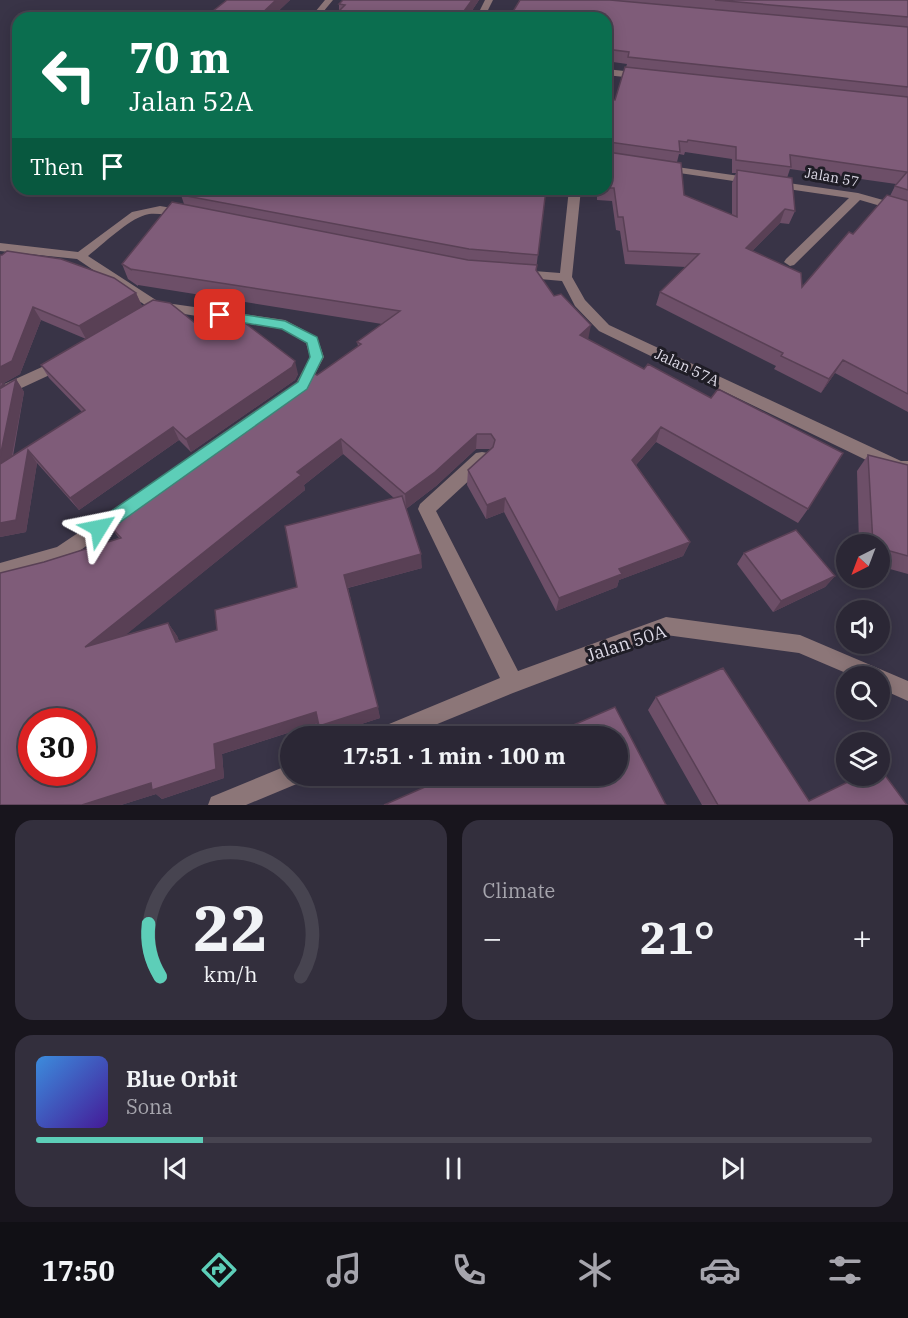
<!DOCTYPE html>
<html lang="en">
<head>
<meta charset="utf-8">
<style>
	body { margin:0; font-family:"IBM Plex Serif",serif; background:#332f3d; color:#f1f3f6; height:100vh; display:flex; flex-direction:column; font-size:22px; white-space:nowrap }
	* { box-sizing:border-box; margin:0 }
	p { font-size:20px; color:#a6a5ad }
	.icon { flex:none; width:33px; height:33px; fill:none; stroke:currentColor; stroke-width:2; stroke-linecap:round; stroke-linejoin:round }
	.map { position:relative; height:805px; overflow:hidden }
	.sheet { display:flex; flex-direction:column; gap:15px; padding:15px; background:#18151d; flex:1 }
	.sheet>* { flex:none }
	.banner { position:absolute; left:12px; top:12px; width:600px; height:183px; border-radius:18px; box-shadow:0 3px 15px #0003,0 0 0 2px #474450; background:#0b6e4f; color:#fff; overflow:hidden }
	.needle { width:39px; rotate:222deg }
	.buttons { position:absolute; left:836px; top:534px; display:grid; gap:12px }
	.buttons a { display:grid; place-items:center; width:54px; height:54px; border-radius:50%; background:#2b2735; box-shadow:0 3px 15px #0003,0 0 0 2px #474450; font-size:30px }
	.speed { position:absolute; left:18px; top:708px; display:flex; gap:12px; font-size:30px; font-weight:700; text-align:center }
	.speed>* { display:grid; place-content:center; width:78px; height:78px; border-radius:50%; background:#2b2735; box-shadow:0 3px 15px #0003,0 0 0 2px #474450; line-height:1 }
	.speed .limit { border:9px solid #d22; background:#fff; color:#111 }
	.pin { position:absolute; display:grid; place-items:center; width:51px; height:51px; color:#fff; margin:-26px; border-radius:12px; box-shadow:0 3px 9px #0006 }
	.me { position:absolute; width:66px; margin:-33px; rotate:55deg; stroke-linejoin:round; filter:drop-shadow(0 0 4px #0008) }
	.turn { display:flex; align-items:center; gap:21px; height:126px; padding:0 18px; font-size:27px }
	.turn .icon { width:78px; height:78px; stroke-width:2.5 }
	.turn b { display:block; font-size:42px; line-height:51px }
	.then { display:flex; align-items:center; height:57px; padding:0 18px; background:#0003; gap:12px; font-size:22px }
	.big { font-size:45px; font-weight:700; line-height:1.1 }
	.sheet .card { flex:1; display:flex; flex-direction:column; justify-content:center; gap:9px; min-width:0; padding:0 21px; border-radius:18px; background:#332f3d }
	.sheet .dial { align-items:center; gap:0 }
	.dial svg { height:156px; overflow:visible; fill:none; stroke:#474450; stroke-width:7; stroke-linecap:round; text-anchor:middle }
	.dial text { fill:#f1f3f6; stroke:none }
	.song { display:flex; align-items:center; gap:18px }
	.cover { width:72px; height:72px; border-radius:9px; background:linear-gradient(135deg,hsl(210 70% 55%),hsl(260 70% 35%)) }
	.played { height:6px; border-radius:3px; background:linear-gradient(90deg,#5dceb8 20%,#474450 20%) }
	.keys { display:flex; justify-content:space-around; direction:ltr }
	.heat { display:flex; justify-content:space-between; align-items:center; font-size:33px; direction:ltr }
	.sheet .tiles { flex:1; display:grid; gap:15px; grid-template-columns:1fr 1fr }
	.card:last-child { grid-column:span 2 }
	.trip { position:absolute; left:280px; top:726px; width:348px; height:60px; border-radius:30px; background:#2b2735; box-shadow:0 3px 15px #0003,0 0 0 2px #474450; font-weight:700; line-height:60px; text-align:center }
	.tabs { display:flex; height:96px; justify-content:space-around; align-items:center; background:#111015; color:#a6a5ad }
	.tabs .icon { width:42px; height:42px }
	.tabs .active { color:#5dceb8 }
	.tabs b { font-size:27px; color:#f1f3f6 }
	.map>svg:first-child { display:block }
</style>
</head>
<body>
<div class="map">
<svg width="908" height="805" viewBox="0 0 908 805">
	<rect width="100%" height="100%" fill="#393447"/>
	<g fill="none" stroke-linecap="round" stroke-linejoin="round">
		<!-- minor -->
		<path fill="#8c7678" fill-rule="evenodd" d="M 325,0 L 333,0 L 318,18 L 310,18 Z
			M 485,0 L 493,0 L 484,18 L 476,18 Z
			M 606,69 L 643,73 L 648,76 L 643,79 L 606,75 Z
			M 663,165 L 858,193 L 908,207 L 908,214 L 860,200 L 794,265 L 790,266 L 784,262 L 786,259 L 849,198 L 659,170 L 658,168 Z
			M 569,189 L 581,189 L 572,277 L 585,300 L 609,325 L 901,461 L 908,461 L 908,475 L 893,473 L 599,331 L 575,306 L 562,281 L 517,277 L 515,274 L 517,271 L 521,270 L 560,273 Z
			M 160,206 L 184,210 L 190,213 C 180,221 158,210 145,215 C 128,220 103,244 88,256 L 159,302 L 285,320 L 317,337 L 324,357 L 306,391 L 296,391 L 294,387 L 310,357 L 306,343 L 282,329 L 151,309 L 77,259 L 0,251 L 0,243 L 78,252 L 132,212 Z
			M 64,357 L 71,362 L 69,366 L 0,398 L 0,386 Z
			M 218,439 L 224,441 L 226,445 L 224,449 L 68,559 L 0,579 L 0,563 L 57,547 Z
			M 482,452 L 488,453 L 490,458 L 488,463 L 436,511 L 518,671 L 666,617 L 800,635 L 908,681 L 908,701 L 879,688 L 879,676 L 853,676 L 799,653 L 666,635 L 513,693 L 408,736 L 374,736 L 377,729 L 500,678 L 418,509 L 420,504 L 476,453 Z
			M 291,764 L 291,776 L 302,776 L 299,783 L 246,805 L 208,805 L 211,797 Z"/>
	</g>
	<!-- wall -->
	<path fill="#6d4f68" fill-rule="evenodd" d="M 227,0 L 290,0 L 271,18 L 215,18 L 213,11 Z
		M 479,0 L 467,18 L 332,18 L 339,11 L 339,4 Z
		M 520,0 L 908,0 L 908,412 L 835,373 L 821,393 L 774,369 L 776,366 L 656,305 L 660,292 L 686,267 L 625,264 L 620,231 L 616,230 L 612,201 L 597,200 L 597,189 L 606,189 L 606,99 L 615,100 L 627,64 L 606,61 L 606,18 ZM 685,152 L 732,159 L 732,173 L 736,173 L 732,183 L 732,215 L 684,195 L 677,162 L 679,154 L 684,155 ZM 790,169 L 896,184 L 890,196 L 802,287 L 752,251 L 780,223 L 789,224 L 795,211 L 787,178 Z
		M 546,189 L 536,270 L 554,296 L 588,339 L 808,509 L 798,523 L 656,442 L 636,465 L 690,542 L 683,556 L 619,580 L 617,587 L 556,611 L 504,512 L 486,519 L 467,485 L 468,470 L 491,449 L 476,449 L 436,486 L 406,509 L 422,568 L 348,588 L 380,718 L 324,736 L 319,723 L 222,754 L 224,778 L 162,799 L 156,794 L 121,805 L 0,805 L 44,562 L 119,538 L 110,526 L 203,459 L 199,450 L 317,375 L 358,346 L 357,342 L 382,324 L 138,285 L 138,286 L 128,279 L 122,264 L 184,204 L 181,195 ZM 343,454 L 394,498 L 297,587 L 217,630 L 179,641 L 177,636 L 168,623 L 125,635 L 305,490 L 304,485 Z
		M 0,255 L 136,293 L 142,306 L 86,339 L 41,320 L 20,374 L 4,383 L 5,385 L 16,379 L 24,392 L 13,456 L 82,412 L 49,378 L 41,365 L 209,334 L 298,374 L 295,380 L 191,452 L 179,440 L 79,510 L 37,463 L 26,532 L 0,537 Z
		M 868,455 L 908,465 L 908,574 L 879,566 L 879,544 L 859,544 L 857,471 Z
		M 744,553 L 835,576 L 825,587 L 773,612 L 737,564 Z
		M 656,697 L 809,801 L 907,805 L 702,805 L 648,710 Z"/>
	<!-- shaded-wall -->
	<path fill="#594055" d="M 276,0 L 290,0 L 271,18 L 258,18 L 258,17 Z
		M 472,0 L 479,0 L 467,18 L 459,18 Z
		M 785,209 L 780,223 L 741,262 L 746,248 Z
		M 136,293 L 142,306 L 86,339 L 79,326 Z
		M 33,307 L 41,320 L 20,374 L 4,383 L 12,395 L 10,401 L 0,385 L 0,367 Z
		M 591,325 L 588,340 L 580,335 Z
		M 843,360 L 835,373 L 821,393 L 829,379 Z
		M 295,361 L 298,374 L 295,380 L 191,452 L 186,439 Z
		M 16,379 L 24,392 L 8,477 L 0,466 L 0,457 Z
		M 173,427 L 179,440 L 79,510 L 70,498 Z
		M 661,427 L 656,442 L 628,474 L 632,460 Z
		M 477,434 L 476,449 L 436,486 L 406,509 L 405,494 Z
		M 341,439 L 343,454 L 304,485 L 305,490 L 96,659 L 85,647 L 297,472 Z
		M 28,450 L 37,463 L 26,532 L 0,537 L 0,523 Z
		M 505,498 L 504,512 L 486,519 L 487,505 Z
		M 690,542 L 683,556 L 619,580 L 617,587 L 556,611 L 559,598 L 619,569 Z
		M 421,554 L 422,568 L 347,588 L 344,575 Z
		M 835,576 L 825,587 L 773,612 L 781,601 Z
		M 168,623 L 177,636 L 184,654 L 176,642 Z
		M 378,707 L 380,718 L 324,736 L 319,726 Z
		M 316,712 L 321,722 L 222,754 L 224,778 L 162,799 L 156,794 L 121,805 L 82,805 L 214,744 Z"/>
	<!-- building -->
	<path fill="#7f5c79" stroke="#594055" stroke-width="1.5" fill-rule="evenodd" d="M 227,0 L 276,0 L 258,17 L 213,11 Z
		M 343,0 L 472,0 L 459,18 L 332,18 L 345,5 L 339,4 Z
		M 520,0 L 610,0 L 908,27 L 908,87 L 628,57 L 629,52 L 606,49 L 606,18 L 509,18 Z
		M 715,0 L 908,0 L 908,17 Z
		M 625,67 L 908,97 L 908,190 L 895,186 L 907,172 L 790,155 L 791,167 L 736,160 L 736,147 L 688,140 L 687,142 L 679,141 L 680,152 L 609,142 L 606,144 L 606,99 L 615,100 Z
		M 606,144 L 608,152 L 681,163 L 684,195 L 737,217 L 737,170 L 792,178 L 795,211 L 785,209 L 746,248 L 801,273 L 802,287 L 849,232 L 853,234 L 887,195 L 908,201 L 908,394 L 843,360 L 829,379 L 781,356 L 783,353 L 660,292 L 699,254 L 628,251 L 623,217 L 618,217 L 614,188 L 606,188 Z
		M 185,189 L 546,189 L 538,255 L 469,249 L 181,195 Z
		M 172,202 L 468,260 L 537,265 L 536,270 L 554,296 L 561,294 L 591,325 L 580,335 L 644,369 L 648,364 L 711,398 L 718,389 L 843,453 L 808,509 L 661,427 L 632,460 L 690,542 L 619,569 L 622,574 L 559,598 L 505,498 L 487,505 L 468,470 L 493,447 L 495,440 L 491,434 L 477,434 L 435,472 L 405,494 L 341,439 L 297,472 L 301,475 L 85,647 L 168,623 L 176,642 L 217,630 L 215,610 L 297,587 L 285,526 L 402,496 L 421,554 L 344,575 L 378,707 L 319,726 L 316,712 L 214,744 L 216,769 L 152,790 L 151,783 L 82,805 L 0,805 L 0,573 L 44,562 L 121,538 L 110,526 L 206,457 L 199,450 L 306,376 L 309,370 L 317,375 L 361,344 L 357,342 L 400,311 L 130,269 L 132,270 L 122,264 ZM 32,722 L 82,722 L 82,772 L 32,772 Z
		M 7,251 L 61,259 L 114,278 L 136,293 L 79,326 L 33,307 L 12,361 L 0,367 L 0,255 L 2,255 Z
		M 153,300 L 170,303 L 209,334 L 237,317 L 295,361 L 292,367 L 186,439 L 173,427 L 70,498 L 28,450 L 16,520 L 0,523 L 0,464 L 85,410 L 41,365 Z
		M 16,379 L 0,457 L 0,383 L 3,382 L 1,388 Z
		M 868,455 L 908,465 L 908,556 L 879,548 L 879,544 L 873,544 Z
		M 796,530 L 835,576 L 781,601 L 744,553 Z
		M 723,668 L 809,801 L 860,776 L 879,776 L 879,767 L 907,805 L 718,805 L 656,697 Z
		M 615,707 L 666,805 L 384,805 L 450,776 L 618,776 L 618,736 L 548,736 Z"/>
	<!-- route -->
	<path fill="#5dceb8" stroke="#3c8678" stroke-width="1.5" d="M 220,311 L 285,321 L 317,337 L 323,357 L 307,389 L 105,533 L 99,535 L 94,533 L 91,528 L 94,523 L 298,382 L 310,357 L 307,343 L 282,329 L 216,318 L 214,315 Z"/>
	<g text-anchor="middle" dominant-baseline="central" stroke-width="6" stroke-linejoin="round" paint-order="stroke">
		<!-- far-street labels -->
		<g font-size="14" fill="#dcd9e6" stroke="#1f1d26">
			<text transform="translate(832 177) rotate(10)">Jalan 57</text>
		</g>
		<!-- street labels -->
		<g font-size="15" fill="#dcd9e6" stroke="#1f1d26">
			<text transform="translate(687 367) rotate(25)">Jalan 57A</text>
		</g>
		<!-- near-street labels -->
		<g font-size="18" fill="#dcd9e6" stroke="#1f1d26">
			<text transform="translate(626 643) rotate(-18)">Jalan 50A</text>
		</g>
	</g>
</svg>
<div class="buttons">
<a><svg class="needle" viewBox="-14 -14 28 28"><path d="M0-13l5 13h-10z" fill="#e53935"/><path d="M0 13l5-13h-10z" fill="#a6a5ad"/></svg></a>
<a><svg class="icon" aria-label="sound" viewBox="0 0 24 24"><path d="M4 9h4l5-4v14l-5-4H4zM17 9q2 3 0 6"/></svg></a>
<a><svg class="icon" aria-label="search" viewBox="0 0 24 24"><circle cx="10" cy="10" r="6"/><path d="M15 15l6 6"/></svg></a>
<a><svg class="icon" aria-label="layers" viewBox="0 0 24 24"><path d="M12 4l9 5-9 5-9-5zM3 14l9 5 9-5"/></svg></a>
</div>
<div class="speed"><div class="limit">30</div></div>
<div class="pin" style="left:220px;top:315px;background:#d93025"><svg class="icon" aria-label="arrive" viewBox="0 0 24 24"><path d="M6 21V4h12l-3 4 3 4H6"/></svg></div>
<svg class="me" style="left:99px;top:528px" viewBox="-20 -20 40 40"><path d="M0-17L14 15 0 8-14 15z" fill="#5dceb8" stroke="#fff" stroke-width="4"/></svg>
<div class="trip">17:51 · 1 min · 100 m</div>
<div class="banner">
<div class="turn"><svg class="icon" aria-label="left" viewBox="0 0 24 24"><path d="M17 20v-9H6M10 6l-5 5 5 5"/></svg><div><b>70 m</b>Jalan 52A</div></div>
<div class="then">Then<svg class="icon" aria-label="arrive" viewBox="0 0 24 24"><path d="M6 21V4h12l-3 4 3 4H6"/></svg></div>
</div>
</div>
<section class="sheet">
<div class="tiles">
<div class="card dial"><svg viewBox="0 0 100 80">
<path d="M14 69A42 42 0 1 1 86 69"/>
<path d="M14 69A42 42 0 0 1 8 42" stroke="#5dceb8"/>
<text x="50" y="56" font-size="32" font-weight="700">22</text>
<text x="50" y="72" font-size="11">km/h</text>
</svg></div>
<div class="card"><p>Climate</p>
<div class="heat"><a>−</a><b class="big">21°</b><a>+</a></div>
</div>
<div class="card">
<div class="song"><i class="cover"></i><div><b>Blue Orbit</b><p>Sona</p></div></div>
<div class="played"></div>
<div class="keys"><svg class="icon" aria-label="previous" viewBox="0 0 24 24"><path d="M18 5L8 12l10 7zM5 5v14"/></svg><svg class="icon" aria-label="pause" viewBox="0 0 24 24"><path d="M8 5v14M16 5v14"/></svg><svg class="icon" aria-label="next" viewBox="0 0 24 24"><path d="M6 5l10 7-10 7zM19 5v14"/></svg></div>
</div>
</div>
</section>
<nav class="tabs">
<b>17:50</b>
<svg class="icon active" aria-label="directions" viewBox="0 0 24 24"><path d="M12 3l9 9-9 9-9-9zM9 14v-3h6M13 9l2 2-2 2"/></svg>
<svg class="icon" aria-label="music" viewBox="0 0 24 24"><path d="M9 18V5l10-2v13"/><circle cx="6" cy="18" r="3"/><circle cx="16" cy="16" r="3"/></svg>
<svg class="icon" aria-label="phone" viewBox="0 0 24 24"><path d="M5 4h4l2 5-3 2q2 4 5 5l2-3 5 2v4C11 20 4 13 5 4z"/></svg>
<svg class="icon" aria-label="climate" viewBox="0 0 24 24"><path d="M12 3v18M4 7l16 10M4 17L20 7"/></svg>
<svg class="icon" aria-label="car" viewBox="0 0 24 24"><path d="M5 17H2v-5l4-1 3-4h7l3 4 3 1v5h-3M9 17h6M6 11h13"/><circle cx="7" cy="17" r="2"/><circle cx="17" cy="17" r="2"/></svg>
<svg class="icon" aria-label="filters" viewBox="0 0 24 24"><path d="M4 7h16M4 17h16"/><circle cx="9" cy="7" r="2"/><circle cx="15" cy="17" r="2"/></svg>
</nav>
</body>
</html>
